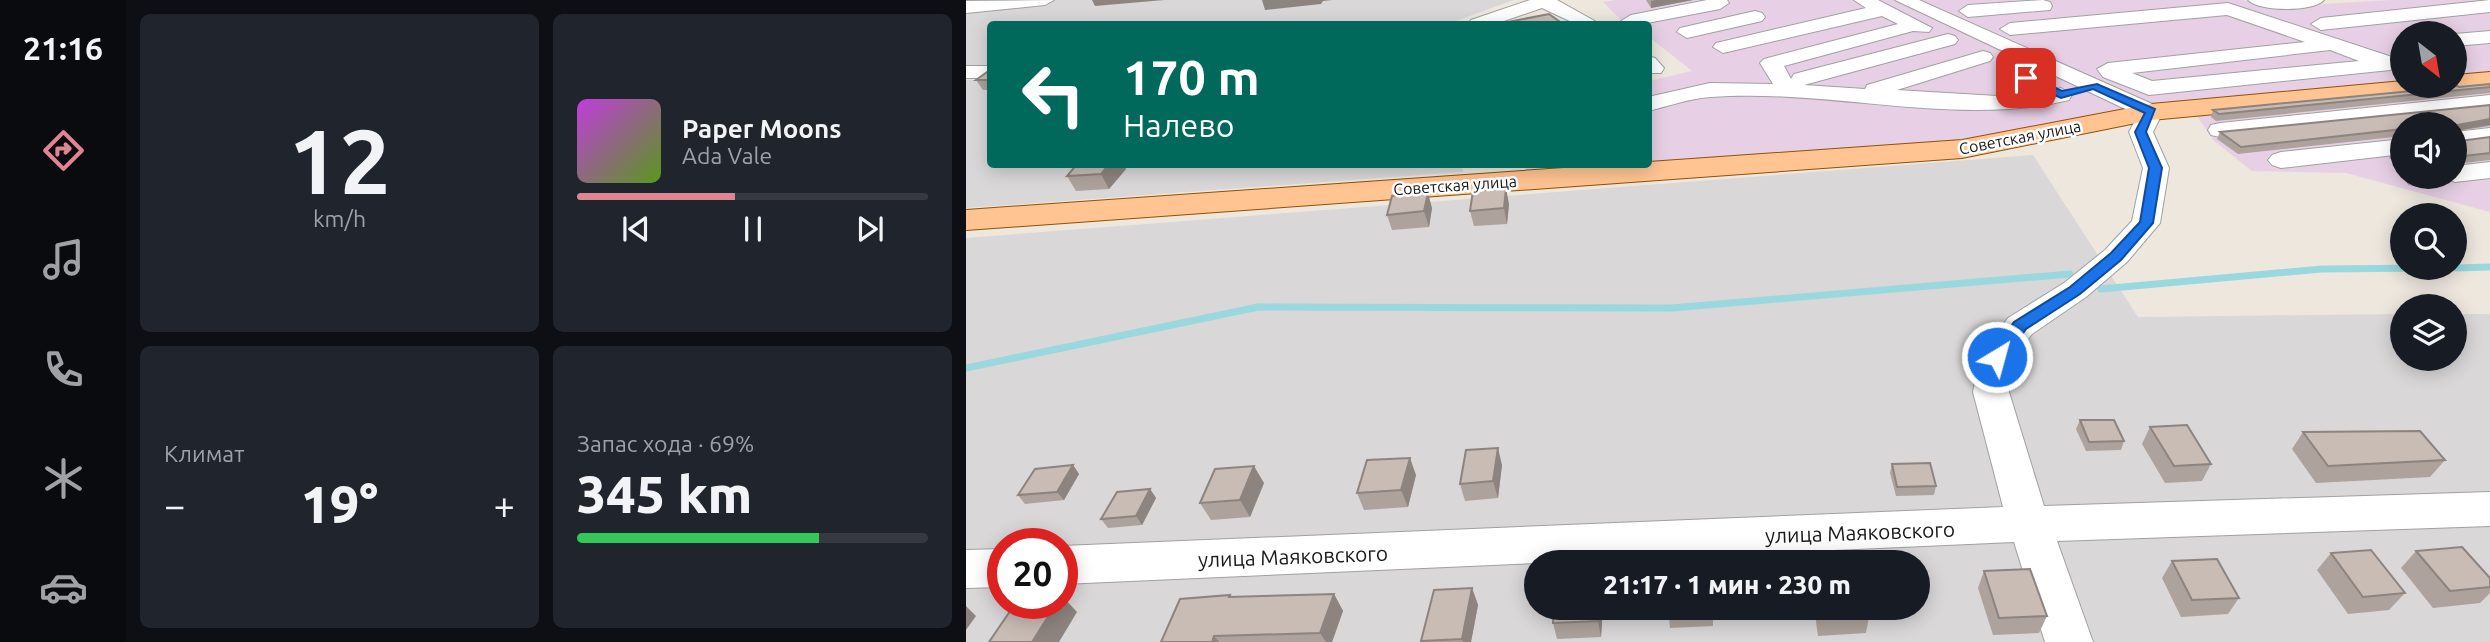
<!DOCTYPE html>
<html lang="ru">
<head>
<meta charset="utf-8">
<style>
	body { margin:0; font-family:Ubuntu,sans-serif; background:#20242c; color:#f1f3f6; height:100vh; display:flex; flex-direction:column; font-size:26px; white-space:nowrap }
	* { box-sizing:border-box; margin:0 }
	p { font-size:23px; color:#9ea1a6 }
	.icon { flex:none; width:38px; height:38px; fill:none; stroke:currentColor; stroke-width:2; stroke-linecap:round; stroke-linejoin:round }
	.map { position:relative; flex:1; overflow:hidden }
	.panel { display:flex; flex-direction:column; gap:14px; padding:14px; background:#0d0f14; width:840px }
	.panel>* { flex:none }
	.hud { position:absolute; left:21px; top:21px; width:665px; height:147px; border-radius:7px; box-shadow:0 4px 18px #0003; background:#00695c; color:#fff; overflow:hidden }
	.needle { width:46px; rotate:149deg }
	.controls { position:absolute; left:1424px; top:21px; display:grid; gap:14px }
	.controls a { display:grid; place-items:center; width:77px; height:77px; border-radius:50%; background:#171b24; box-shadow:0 4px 18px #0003; font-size:35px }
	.speed { position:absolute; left:21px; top:528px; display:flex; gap:14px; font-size:35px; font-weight:700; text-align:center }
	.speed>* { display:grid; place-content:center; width:91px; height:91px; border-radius:50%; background:#171b24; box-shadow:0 4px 18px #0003; line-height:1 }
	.speed .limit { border:10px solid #d22; background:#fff; color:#111 }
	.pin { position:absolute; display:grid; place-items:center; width:60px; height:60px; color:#fff; margin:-30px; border-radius:14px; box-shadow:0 4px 10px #0006 }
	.me { position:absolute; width:77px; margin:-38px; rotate:37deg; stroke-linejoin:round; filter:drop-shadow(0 0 5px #0008) }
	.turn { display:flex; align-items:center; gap:24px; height:147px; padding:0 21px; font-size:32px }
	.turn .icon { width:91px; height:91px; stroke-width:2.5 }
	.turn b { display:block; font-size:49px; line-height:60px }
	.big { font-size:52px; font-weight:800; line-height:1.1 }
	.panel .widget { flex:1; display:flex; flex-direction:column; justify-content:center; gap:10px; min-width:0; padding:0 24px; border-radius:10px; background:#20242c }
	.panel .dial { align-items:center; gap:0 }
	.dial b { font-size:91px; line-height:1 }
	.song { display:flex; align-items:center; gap:21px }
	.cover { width:84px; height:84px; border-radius:10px; background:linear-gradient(135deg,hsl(290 70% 55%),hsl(90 70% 35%)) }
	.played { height:7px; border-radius:4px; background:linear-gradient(90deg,#dd8691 45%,#363941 45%) }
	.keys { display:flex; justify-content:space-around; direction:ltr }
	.heat { display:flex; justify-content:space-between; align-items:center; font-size:38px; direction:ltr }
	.charge { height:10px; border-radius:5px; background:linear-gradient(90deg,#34c759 69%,#363941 0) }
	.panel .tiles { flex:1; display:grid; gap:14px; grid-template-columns:repeat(2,1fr) }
	.trip { position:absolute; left:558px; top:550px; width:406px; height:70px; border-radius:35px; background:#171b24; box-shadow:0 4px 18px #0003; font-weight:800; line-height:70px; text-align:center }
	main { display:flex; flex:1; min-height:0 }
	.dock { display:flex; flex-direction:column; width:126px; justify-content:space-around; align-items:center; background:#090b0e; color:#9ea1a6 }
	.dock .icon { width:49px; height:49px }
	.dock .current { color:#dd8691 }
	.dock b { font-size:32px; color:#f1f3f6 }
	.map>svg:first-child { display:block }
</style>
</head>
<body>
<main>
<nav class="dock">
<b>21:16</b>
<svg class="icon current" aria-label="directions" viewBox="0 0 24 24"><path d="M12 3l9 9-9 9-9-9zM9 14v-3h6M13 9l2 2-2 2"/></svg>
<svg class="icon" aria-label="music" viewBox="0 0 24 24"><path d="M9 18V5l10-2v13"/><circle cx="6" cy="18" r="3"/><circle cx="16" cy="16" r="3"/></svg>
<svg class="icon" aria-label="phone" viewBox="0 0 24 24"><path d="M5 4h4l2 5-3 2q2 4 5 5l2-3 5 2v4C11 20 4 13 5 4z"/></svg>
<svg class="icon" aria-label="climate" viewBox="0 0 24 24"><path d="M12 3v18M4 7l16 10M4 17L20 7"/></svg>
<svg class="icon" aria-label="car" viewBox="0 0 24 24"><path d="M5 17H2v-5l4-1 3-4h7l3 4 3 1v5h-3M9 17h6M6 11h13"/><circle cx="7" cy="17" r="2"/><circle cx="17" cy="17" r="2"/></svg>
</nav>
<section class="panel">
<div class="tiles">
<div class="widget dial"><b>12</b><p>km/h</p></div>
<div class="widget">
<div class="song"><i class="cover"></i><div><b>Paper Moons</b><p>Ada Vale</p></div></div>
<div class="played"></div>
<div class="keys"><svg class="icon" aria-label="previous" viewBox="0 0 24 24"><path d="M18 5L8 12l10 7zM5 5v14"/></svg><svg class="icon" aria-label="pause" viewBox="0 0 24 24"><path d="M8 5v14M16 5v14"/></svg><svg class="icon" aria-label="next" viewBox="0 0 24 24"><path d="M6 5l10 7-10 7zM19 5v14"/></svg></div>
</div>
<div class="widget"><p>Климат</p>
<div class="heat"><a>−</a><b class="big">19°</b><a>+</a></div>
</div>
<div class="widget"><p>Запас хода · 69%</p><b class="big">345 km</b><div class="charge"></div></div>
</div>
</section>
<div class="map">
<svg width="1524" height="642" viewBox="0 0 1524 642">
	<rect width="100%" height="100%" fill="#ede7de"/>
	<!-- residential -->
	<path fill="#d9d7d7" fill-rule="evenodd" d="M 0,0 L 548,0 L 481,24 L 24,24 L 24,65 L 0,65 Z
		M 0,80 L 24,80 L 24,164 L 496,164 L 497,172 L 0,208 Z
		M 1067,155 L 1172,317 L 1437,314 L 1437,359 L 1489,359 L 1489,314 L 1524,314 L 1524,642 L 0,642 L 0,238 ZM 37,544 L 96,544 L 96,604 L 37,604 ZM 570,562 L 952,562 L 952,607 L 570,607 Z"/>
	<!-- industrial -->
	<path fill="#e7d0e5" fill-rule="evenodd" d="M 650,0 L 1276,0 L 1308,7 L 1424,0 L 1524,0 L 1524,75 L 1489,79 L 1489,33 L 1437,33 L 1437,84 L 990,145 L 561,174 L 559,165 L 682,164 L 683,81 L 726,71 L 683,37 L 682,24 L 659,24 L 637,2 Z
		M 1524,86 L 1524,212 L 1380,173 L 1286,171 L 1247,140 L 1231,116 ZM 1437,124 L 1489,124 L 1489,177 L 1437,177 Z"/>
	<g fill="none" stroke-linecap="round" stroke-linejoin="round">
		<!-- stream -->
		<path stroke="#9ad8e0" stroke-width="7" d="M 1489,268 L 1524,267
			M 1135,289 L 1356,269 L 1465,268
			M 0,368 L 292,307 L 706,308 L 1104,274"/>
		<defs>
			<path id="minor" d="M 88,0 L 79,5 L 0,13 L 0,1 Z
				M 564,0 L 591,0 L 634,24 L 610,24 L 576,8 L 529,24 L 502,24 L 505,20 Z
				M 741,0 L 761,0 L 763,3 L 754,9 L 676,24 L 658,24 L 655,21 L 665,15 Z
				M 888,0 L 912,0 L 966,28 L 963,32 L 947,31 L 818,66 L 825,79 L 828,74 L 982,34 L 989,36 L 992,40 L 989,44 L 838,85 L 899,89 L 901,85 L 1017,51 L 1024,53 L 1027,57 L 1024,61 L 931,90 L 1048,97 L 1095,88 L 1106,95 L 1103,100 C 990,128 862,88 745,97 C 725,98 703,106 682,111 L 682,97 L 744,83 L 807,84 L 794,63 L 798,59 L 932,24 L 916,16 L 757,53 L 747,47 L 750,43 L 900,8 Z
				M 929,0 L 953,0 L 1193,107 L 1197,112 L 1187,132 L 1203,168 L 1194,223 L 1161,262 L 1120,297 L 1066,334 L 1048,358 L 1043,392 L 1078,506 L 1524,492 L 1524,526 L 1091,541 L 1127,642 L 1079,642 L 1048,542 L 96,584 L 96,546 L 1037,507 L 1007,392 L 1014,357 L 1042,318 L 1098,283 L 1139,250 L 1166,221 L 1177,168 L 1163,132 L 1172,115 Z
				M 1077,0 L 1084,2 L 1086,6 L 1084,10 L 1002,17 L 993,11 L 1002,5 Z
				M 1282,0 L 1358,0 C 1348,12 1293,12 1282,0 Z
				M 1524,0 L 1524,12 L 1355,30 L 1345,24 L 1355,18 Z
				M 1262,3 L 1432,59 L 1435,64 L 1424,70 L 1183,95 L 1137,77 L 1131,69 L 1142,63 L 1339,42 L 1261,15 L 1044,35 L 1034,29 L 1044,23 ZM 1364,50 L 1393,61 L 1186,81 L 1166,73 Z
				M 789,11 L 796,13 L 799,17 L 796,21 L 721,38 L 711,32 L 714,28 Z
				M 1524,31 L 1524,43 L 1489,46 L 1489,34 Z
				M 682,56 L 689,58 L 698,68 L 695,73 L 682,73 Z
				M 0,66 L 24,66 L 24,78 L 0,78 Z
				M 1524,95 L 1524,109 L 1254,137 L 1245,135 L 1242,130 L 1245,125 L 1254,123 Z
				M 1524,128 L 1524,142 L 1489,146 L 1489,132 Z
				M 1437,139 L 1437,154 L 1315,168 L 1306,165 L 1302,160 L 1306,155 L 1315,152 Z
				M 1524,162 L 1524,178 L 1489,182 L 1479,178 L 1475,183 L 1452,186 L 1443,184 L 1439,178 L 1489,177 L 1489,166 Z
				M 37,549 L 37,587 L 0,588 L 0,550 Z"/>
			<path id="major" d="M 1524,72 L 1524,88 L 1489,91 L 1478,86 L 1489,86 L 1489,75 Z
				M 1437,81 L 1437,86 L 1476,86 L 1472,91 L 1463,94 L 1185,120 L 996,158 L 0,230 L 0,210 L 996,140 L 1185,104 Z"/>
		</defs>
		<!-- minor casing -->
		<use href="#minor" stroke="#a1a1a1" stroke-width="2"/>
		<!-- major casing -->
		<use href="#major" stroke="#915100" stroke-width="2"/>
		<!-- minor -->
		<use href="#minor" fill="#fff" fill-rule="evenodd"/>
		<!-- major -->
		<use href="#major" fill="#ffc492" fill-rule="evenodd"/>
	</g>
	<!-- wall -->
	<path fill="#ada29c" d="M 680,0 L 727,0 L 685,8 Z
		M 24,70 L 24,90 L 17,90 L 10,80 Z
		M 1524,84 L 1524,93 L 1250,121 L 1245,117 L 1247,110 Z
		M 1524,105 L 1524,126 L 1492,131 L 1494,141 L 1524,137 L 1524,160 L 1489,164 L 1489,124 L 1437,124 L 1437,136 L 1272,154 L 1251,139 L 1254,132 Z
		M 1437,149 L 1437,167 L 1423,158 L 1428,151 Z
		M 111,164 L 158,164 L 160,169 L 143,189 L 110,191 L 101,176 Z
		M 543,204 L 541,224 L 508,226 L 504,211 Z
		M 466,208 L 463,227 L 426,230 L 421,215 Z
		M 1114,420 L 1158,441 L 1155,450 L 1120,451 L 1110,429 Z
		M 1184,427 L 1245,464 L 1236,481 L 1199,483 L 1176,444 Z
		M 1337,432 L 1479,460 L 1464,477 L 1350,483 L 1326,449 Z
		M 926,464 L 970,486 L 968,495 L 930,496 L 924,473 Z
		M 107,465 L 113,474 L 98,500 L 59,504 L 52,495 Z
		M 536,465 L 532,498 L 499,501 L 494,484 Z
		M 450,475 L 442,507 L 398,510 L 391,493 Z
		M 298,483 L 284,517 L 245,520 L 234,503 Z
		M 184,489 L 190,498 L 176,525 L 142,528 L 135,519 Z
		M 1450,551 L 1524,578 L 1524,593 L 1514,603 L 1467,608 L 1435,568 Z
		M 1365,553 L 1439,593 L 1423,610 L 1382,614 L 1351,570 Z
		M 1206,561 L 1273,598 L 1262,614 L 1215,617 L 1196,578 Z
		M 1018,571 L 1081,616 L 1073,633 L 1027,635 L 1012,588 Z
		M 506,588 L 512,605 L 505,642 L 456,642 L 455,641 Z
		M 368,594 L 377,611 L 366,642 L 195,642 L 264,595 L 266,597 Z
		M 637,607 L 635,637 L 591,639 L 587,623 Z
		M 702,607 L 747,607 L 747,626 L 704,628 Z
		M 848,607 L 901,607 L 903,616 L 900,633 L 852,636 Z"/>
	<!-- shaded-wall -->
	<path fill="#8d847f" d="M 126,0 L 198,0 L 129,6 Z
		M 296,0 L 366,0 L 357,1 L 355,4 L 299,10 Z
		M 690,0 L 727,0 L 685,8 L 685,1 Z
		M 1524,119 L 1524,125 L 1489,131 L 1491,125 Z
		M 143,164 L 158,164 L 160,169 L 143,189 L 135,174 Z
		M 540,188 L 543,204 L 541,224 L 538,208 Z
		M 462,193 L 466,208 L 463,227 L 458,211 Z
		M 532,448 L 536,465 L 532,498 L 527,481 Z
		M 444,458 L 450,475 L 442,507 L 435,490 Z
		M 107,465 L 113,474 L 98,500 L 91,492 Z
		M 288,466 L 298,483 L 284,517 L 274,500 Z
		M 184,489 L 190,498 L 176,525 L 170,516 Z
		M 506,588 L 512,605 L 505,642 L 497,642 L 496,639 Z
		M 368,594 L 377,611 L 366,642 L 360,642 L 354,633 Z
		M 96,596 L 111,612 L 93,642 L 66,642 L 90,604 L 96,604 Z
		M 0,606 L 10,616 L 0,630 Z
		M 633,607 L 637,607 L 635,637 L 632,621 Z
		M 248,636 L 253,642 L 246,642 Z"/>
	<!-- building -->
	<path fill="#c9bcb5" stroke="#8d847f" stroke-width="2" d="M 583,14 L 597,24 L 539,24 L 537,23 Z
		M 24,70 L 24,80 L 10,80 Z
		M 1524,84 L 1524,87 L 1253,114 L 1247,110 L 1467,89 L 1480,86 L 1489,85 L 1493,87 Z
		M 1524,105 L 1524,119 L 1491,125 L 1494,141 L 1524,137 L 1524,153 L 1489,157 L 1489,124 L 1437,124 L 1437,129 L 1275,147 L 1254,132 Z
		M 1437,149 L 1437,156 L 1428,151 Z
		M 111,164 L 143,164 L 135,174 L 101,176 Z
		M 540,188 L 538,208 L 504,211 L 507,191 Z
		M 462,193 L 458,211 L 421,215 L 426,196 Z
		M 1114,420 L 1148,420 L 1158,441 L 1123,442 Z
		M 1221,425 L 1245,464 L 1208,466 L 1184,427 Z
		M 1454,431 L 1479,460 L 1362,466 L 1337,432 Z
		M 532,448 L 527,481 L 494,484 L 500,450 Z
		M 444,458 L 435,490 L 391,493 L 401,460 Z
		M 964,463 L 970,486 L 931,487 L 926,464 Z
		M 107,465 L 91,492 L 52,495 L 69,469 Z
		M 288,466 L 274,500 L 234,503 L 249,469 Z
		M 184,489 L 170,516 L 135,519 L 151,492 Z
		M 1496,547 L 1524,578 L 1524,587 L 1484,591 L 1450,551 Z
		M 1405,550 L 1439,593 L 1397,597 L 1365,553 Z
		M 1251,559 L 1273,598 L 1226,600 L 1206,561 Z
		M 1064,569 L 1081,616 L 1033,618 L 1018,571 Z
		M 506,588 L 496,639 L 455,641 L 468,590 Z
		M 368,594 L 354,633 L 248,636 L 246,642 L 195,642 L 214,599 L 264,595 L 263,597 Z
		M 49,604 L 90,604 L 66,642 L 23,642 Z
		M 588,607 L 633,607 L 632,621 L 587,623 Z
		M 702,607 L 747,607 L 747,609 L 702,611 Z
		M 853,607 L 901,607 L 903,616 L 855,619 Z"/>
	<!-- route -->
	<path fill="#1a73e8" stroke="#114b97" stroke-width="2" d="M 1056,76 L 1064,76 L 1096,91 L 1131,84 L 1189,109 L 1180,132 L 1196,168 L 1187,223 L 1155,260 L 1114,294 L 1060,329 L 1037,361 L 1031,362 L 1023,357 L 1048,322 L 1104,287 L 1145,253 L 1174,222 L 1183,168 L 1169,132 L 1179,113 L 1127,89 L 1095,98 L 1056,80 Z"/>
	<g text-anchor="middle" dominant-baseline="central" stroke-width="5" stroke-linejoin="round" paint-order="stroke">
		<!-- far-street labels -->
		<g font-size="16" fill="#1a1a1a" stroke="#fff">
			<text transform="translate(1054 137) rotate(-11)">Советская улица</text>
			<text transform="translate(489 185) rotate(-4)">Советская улица</text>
		</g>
		<!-- near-street labels -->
		<g font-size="21" fill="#1a1a1a" stroke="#fff">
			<text transform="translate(894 532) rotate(-2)">улица Маяковского</text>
			<text transform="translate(327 556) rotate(-2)">улица Маяковского</text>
		</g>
	</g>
</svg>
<div class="controls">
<a><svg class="needle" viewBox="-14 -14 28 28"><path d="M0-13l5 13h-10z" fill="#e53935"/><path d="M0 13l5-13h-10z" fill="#9ea1a6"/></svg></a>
<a><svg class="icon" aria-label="sound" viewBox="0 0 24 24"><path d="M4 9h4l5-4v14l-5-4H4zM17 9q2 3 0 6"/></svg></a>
<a><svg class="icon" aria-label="search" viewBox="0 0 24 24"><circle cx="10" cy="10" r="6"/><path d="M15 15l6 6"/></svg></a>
<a><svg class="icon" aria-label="layers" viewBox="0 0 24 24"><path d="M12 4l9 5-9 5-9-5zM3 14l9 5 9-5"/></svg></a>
</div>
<div class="speed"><div class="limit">20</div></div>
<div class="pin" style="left:1060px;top:78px;background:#d93025"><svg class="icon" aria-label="arrive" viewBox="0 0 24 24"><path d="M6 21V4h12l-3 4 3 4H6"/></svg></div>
<svg class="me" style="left:1031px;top:357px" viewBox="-20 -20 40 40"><circle r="17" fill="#1a73e8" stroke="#fff" stroke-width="3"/><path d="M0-11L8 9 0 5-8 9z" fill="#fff"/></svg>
<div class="trip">21:17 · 1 мин · 230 m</div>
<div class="hud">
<div class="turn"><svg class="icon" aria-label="left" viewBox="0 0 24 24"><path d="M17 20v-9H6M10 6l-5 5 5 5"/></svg><div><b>170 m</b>Налево</div></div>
</div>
</div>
</main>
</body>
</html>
